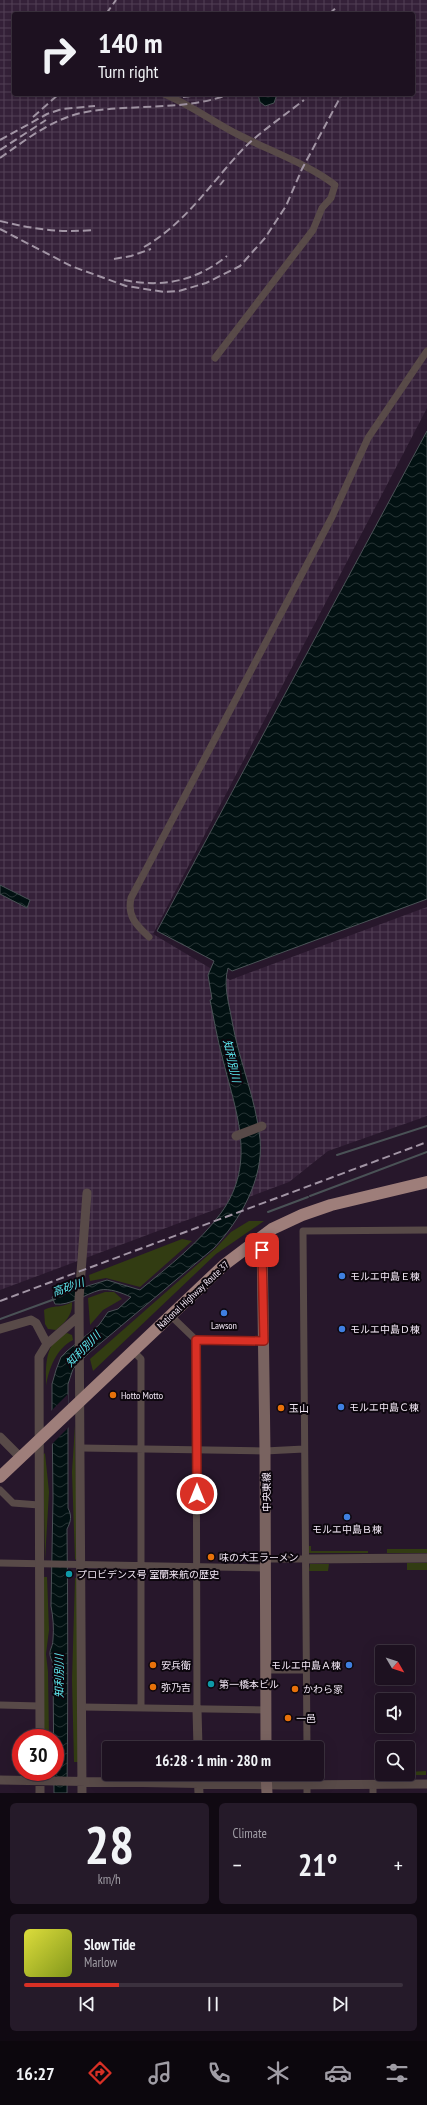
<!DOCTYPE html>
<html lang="en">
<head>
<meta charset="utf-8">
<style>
	body { margin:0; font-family:"PT Sans Narrow","Noto Sans JP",sans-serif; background:#251a29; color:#f1f3f6; height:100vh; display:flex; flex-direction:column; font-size:15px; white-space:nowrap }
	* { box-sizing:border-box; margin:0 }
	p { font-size:13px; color:#a09da5 }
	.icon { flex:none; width:22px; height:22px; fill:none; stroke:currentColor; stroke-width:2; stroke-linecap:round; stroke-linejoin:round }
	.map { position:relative; height:1793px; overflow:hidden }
	.drawer { display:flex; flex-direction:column; gap:10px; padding:10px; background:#100912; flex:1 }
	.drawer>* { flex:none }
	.banner { position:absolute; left:12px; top:12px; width:403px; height:84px; border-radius:4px; box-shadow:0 4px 16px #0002,0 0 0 1px #3b313e; background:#1d1120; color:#f1f3f6; overflow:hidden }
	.needle { width:26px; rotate:129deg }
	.fabs { position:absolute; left:375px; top:1645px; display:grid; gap:8px }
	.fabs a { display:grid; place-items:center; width:40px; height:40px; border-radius:4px; background:#1d1120; box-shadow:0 4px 16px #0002,0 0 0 1px #3b313e; font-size:20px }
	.speed { position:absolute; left:12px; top:1729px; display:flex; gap:8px; font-size:20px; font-weight:700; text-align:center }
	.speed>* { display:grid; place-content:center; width:52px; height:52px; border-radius:50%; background:#1d1120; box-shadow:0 4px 16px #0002,0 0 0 1px #3b313e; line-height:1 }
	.speed .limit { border:6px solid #d22; background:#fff; color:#111 }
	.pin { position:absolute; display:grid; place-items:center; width:34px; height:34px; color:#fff; margin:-17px; border-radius:8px; box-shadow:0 2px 6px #0006 }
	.me { position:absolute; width:44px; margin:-22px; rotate:0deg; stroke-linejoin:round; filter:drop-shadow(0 0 3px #0008) }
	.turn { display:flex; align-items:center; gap:14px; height:84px; padding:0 20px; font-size:18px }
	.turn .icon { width:52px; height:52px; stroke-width:2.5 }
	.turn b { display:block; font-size:28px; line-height:34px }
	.big { font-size:30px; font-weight:700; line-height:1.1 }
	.drawer .card { flex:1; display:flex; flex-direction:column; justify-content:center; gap:6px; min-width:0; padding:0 14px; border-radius:6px; background:#251a29 }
	.drawer .dial { align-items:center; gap:0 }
	.dial b { font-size:52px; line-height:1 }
	.song { display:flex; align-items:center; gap:12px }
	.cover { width:48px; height:48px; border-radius:6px; background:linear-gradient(135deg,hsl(60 70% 55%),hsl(70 70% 35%)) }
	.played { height:4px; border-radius:2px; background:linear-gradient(90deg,#d93025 25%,#3b313e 25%) }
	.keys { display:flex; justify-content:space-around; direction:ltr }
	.heat { display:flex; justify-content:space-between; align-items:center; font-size:22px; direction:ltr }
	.drawer .tiles { flex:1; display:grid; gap:10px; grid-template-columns:1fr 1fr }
	.card:last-child { grid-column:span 2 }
	.trip { position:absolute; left:102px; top:1741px; width:222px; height:40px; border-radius:4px; background:#1d1120; box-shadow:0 4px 16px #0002,0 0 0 1px #3b313e; font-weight:700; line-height:40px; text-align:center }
	.menu { display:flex; height:64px; justify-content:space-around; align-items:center; background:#0c070d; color:#a09da5 }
	.menu .icon { width:28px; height:28px }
	.menu .on { color:#d93025 }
	.menu b { font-size:18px; color:#f1f3f6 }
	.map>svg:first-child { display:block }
</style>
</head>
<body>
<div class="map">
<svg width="427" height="1793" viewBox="0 0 427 1793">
	<defs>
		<pattern id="industrial-grid" width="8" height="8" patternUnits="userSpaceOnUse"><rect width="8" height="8" fill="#352139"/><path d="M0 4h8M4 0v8" fill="none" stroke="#534156"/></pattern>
		<pattern id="water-waves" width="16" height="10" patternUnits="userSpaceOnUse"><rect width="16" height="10" fill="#021112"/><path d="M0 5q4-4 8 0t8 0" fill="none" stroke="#273435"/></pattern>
	</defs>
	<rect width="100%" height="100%" fill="#27172b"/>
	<!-- industrial -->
	<path fill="url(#industrial-grid)" fill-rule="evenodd" d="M 0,0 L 427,0 L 427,408 L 153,934 L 230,980 L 427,907 L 427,1116 L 328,1151 L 289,1182 L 0,1290 ZM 14,14 L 413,14 L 413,94 L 14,94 Z"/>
	<!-- green -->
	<path fill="#323c12" d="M 249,1221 L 264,1221 L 216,1254 L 93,1371 L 90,1359 L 215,1249 L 231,1232 Z
		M 182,1239 L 192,1241 L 140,1287 L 106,1278 L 90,1281 L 89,1275 Z
		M 105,1292 L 114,1292 L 122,1299 L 103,1310 L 90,1325 L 88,1298 Z
		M 72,1302 C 73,1315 65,1322 56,1330 L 48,1329 L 45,1324 L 44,1310 C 55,1304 60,1309 72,1302 Z
		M 67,1333 L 72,1335 L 73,1340 C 56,1349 49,1368 46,1386 C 46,1366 44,1342 67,1333 Z
		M 75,1425 L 77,1558 L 75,1560 L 72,1472 Z
		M 45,1453 L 49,1492 L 45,1560 L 43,1455 Z
		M 309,1546 L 311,1546 L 311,1551 L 368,1551 L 368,1553 L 308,1553 Z
		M 387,1549 L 427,1549 L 427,1553 L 387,1553 Z
		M 407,1563 L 427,1563 L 427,1570 L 407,1570 Z
		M 329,1564 L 328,1571 L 309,1571 L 310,1564 Z
		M 43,1577 L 47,1577 L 49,1630 L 46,1654 L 48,1672 L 49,1738 L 44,1738 Z
		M 75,1578 L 77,1578 L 78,1762 L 74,1762 L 72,1680 Z
		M 426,1771 L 426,1775 L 407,1775 L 408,1772 Z"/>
	<!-- water -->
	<path fill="url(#water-waves)" stroke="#4a5256" d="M 258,94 L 277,94 L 274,103 L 265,106 L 260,102 Z
		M 427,431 L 427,899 L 232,971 L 228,968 C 223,986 229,1003 232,1021 C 239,1061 256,1099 260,1139 C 264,1179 240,1220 214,1248 L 90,1352 L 73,1369 L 68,1384 L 68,1508 C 72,1516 71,1521 67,1529 C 68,1617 68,1705 67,1793 L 54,1793 L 53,1663 C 46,1650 53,1650 53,1639 C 54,1627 53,1617 51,1606 L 53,1498 L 52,1410 L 52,1384 L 56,1370 L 61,1357 L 67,1351 L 99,1325 L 108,1312 L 118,1309 L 131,1297 C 122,1293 110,1288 100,1290 C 85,1294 70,1306 55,1304 L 52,1297 L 107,1280 L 140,1290 C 169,1266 199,1243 221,1213 C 258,1162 235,1110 222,1056 C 217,1038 214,1019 210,1000 L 212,999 L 208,975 L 214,961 L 157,931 Z
		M 0,885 L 30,900 L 27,908 L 0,894 Z"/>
	<!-- pier -->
	<path fill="#27172b" d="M 68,1394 L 69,1427 L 51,1445 L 50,1412 Z"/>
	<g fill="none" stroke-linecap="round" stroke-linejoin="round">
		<!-- stream -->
		<path stroke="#4a5256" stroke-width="2" d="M 337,1155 L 427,1126
			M 310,1196 L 427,1152
			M 268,1212 L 308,1197
			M 0,1319 L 55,1299"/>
		<!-- minor -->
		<path stroke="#584a48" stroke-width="7" d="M 164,94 C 191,105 213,122 239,135 C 268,150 310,165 335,185 L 331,198 L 322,208 L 313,230 L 215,358
			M 149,937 C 136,925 127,916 131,898 L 332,517 L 368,438 L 427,351
			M 170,1315 L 196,1340 L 264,1341
			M 196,1340 L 197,1709
			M 133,1351 L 141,1359 L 141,1708
			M 81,1448 L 265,1451 L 304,1449
			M 0,1490 L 13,1503 L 39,1505
			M 266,1559 L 306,1559
			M 0,1563 L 266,1568
			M 267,1670 L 306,1670
			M 0,1705 L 40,1706
			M 82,1707 L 267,1710
			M 307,1748 L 303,1231 L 427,1230
			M 307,1774 L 307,1793
			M 373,1785 L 373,1793"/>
		<!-- tertiary -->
		<path stroke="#584a48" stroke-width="9" d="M 236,1136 L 262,1126
			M 0,1329 L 31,1320 L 36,1323 L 47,1344
			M 0,1437 L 20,1457
			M 306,1559 L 427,1558
			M 197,1709 L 198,1748
			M 40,1738 L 39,1357 L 47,1344 L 79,1316
			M 40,1772 L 40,1793
			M 198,1774 L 199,1793
			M 0,1780 L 283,1785 L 427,1784
			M 82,1793 L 79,1299 L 87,1193"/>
		<!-- secondary -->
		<path stroke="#796360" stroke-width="11" d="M 262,1237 L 265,1451 L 266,1748
			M 266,1774 L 267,1793"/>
		<!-- trunk -->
		<path stroke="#9e7e7a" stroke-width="12" d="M 0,1477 L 224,1265 L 272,1229 L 302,1215 L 331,1205 L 427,1182"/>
		<!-- rail -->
		<path stroke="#a295a5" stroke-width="2" stroke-dasharray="8 4" stroke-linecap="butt" d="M 106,14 L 116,0
			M 329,14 L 338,6
			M 67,95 L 68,94
			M 183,97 L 209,94
			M 33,117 L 59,94
			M 0,140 L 47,114 L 62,109 L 95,106
			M 0,150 L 46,120
			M 0,158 C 27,139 53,118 86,112 C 129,104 189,111 229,94
			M 220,185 L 224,180
			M 0,221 C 33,229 59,233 93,230
			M 0,229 L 71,266 L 126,286 L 164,292 L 179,291 L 206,283 L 240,266 L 265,238 L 286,206 L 302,169 L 342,94
			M 144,247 C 186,223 211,183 243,149 C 261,131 284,116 304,100
			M 114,259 L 131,256 L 151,249
			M 124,280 C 163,288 196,281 227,256
			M 0,1301 L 427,1142"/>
	</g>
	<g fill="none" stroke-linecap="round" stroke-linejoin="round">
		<defs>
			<path id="route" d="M 197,1494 L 196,1340 L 264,1341 L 262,1250"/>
		</defs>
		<!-- route casing -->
		<use href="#route" stroke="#8d1f18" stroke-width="10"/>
		<!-- route -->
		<use href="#route" stroke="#d93025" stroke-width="7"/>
	</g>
	<!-- markers -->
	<g fill="#3f7fe0" stroke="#0c060d" stroke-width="1.5">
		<circle cx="342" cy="1276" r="4"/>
		<circle cx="224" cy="1313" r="4"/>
		<circle cx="342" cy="1329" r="4"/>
		<circle cx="341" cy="1407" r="4"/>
		<circle cx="347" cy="1517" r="4"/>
		<circle cx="349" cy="1665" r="4"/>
	</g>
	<g fill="#e8710a" stroke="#0c060d" stroke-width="1.5">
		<circle cx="113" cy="1395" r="4"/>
		<circle cx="281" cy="1408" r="4"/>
		<circle cx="211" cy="1557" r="4"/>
		<circle cx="153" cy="1665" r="4"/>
		<circle cx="153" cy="1687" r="4"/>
		<circle cx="295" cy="1689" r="4"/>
		<circle cx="288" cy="1718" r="4"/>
	</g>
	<g fill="#0f9aa8" stroke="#0c060d" stroke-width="1.5">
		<circle cx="69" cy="1574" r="4"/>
		<circle cx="211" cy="1684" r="4"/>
	</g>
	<g text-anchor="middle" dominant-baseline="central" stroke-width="4" stroke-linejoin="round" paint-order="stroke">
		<!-- poi labels -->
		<g font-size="10" fill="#f3e8f6" stroke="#0c060d" text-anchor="start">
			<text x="350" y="1276">モルエ中島Ｅ棟</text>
			<text x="224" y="1325" text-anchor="middle">Lawson</text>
			<text x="350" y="1329">モルエ中島Ｄ棟</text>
			<text x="121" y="1395">Hotto Motto</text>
			<text x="349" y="1407">モルエ中島Ｃ棟</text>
			<text x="289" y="1408">玉山</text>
			<text x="347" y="1529" text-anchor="middle">モルエ中島Ｂ棟</text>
			<text x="219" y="1557">味の大王ラーメン</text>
			<text x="77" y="1574">プロビデンス号 室蘭来航の歴史</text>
			<text x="161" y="1665">安兵衛</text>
			<text x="341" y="1665" text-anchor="end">モルエ中島Ａ棟</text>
			<text x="219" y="1684">第一橋本ビル</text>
			<text x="161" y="1687">弥乃吉</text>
			<text x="303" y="1689">かわら家</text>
			<text x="296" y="1718">一邑</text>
		</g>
		<!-- street labels -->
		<g font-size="10" fill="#f3e8f6" stroke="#0c060d">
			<text transform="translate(193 1295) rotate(-43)">National Highway Route 37</text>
			<text transform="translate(266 1492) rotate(-90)">中央東線</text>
		</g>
		<!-- water labels -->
		<g font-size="11" font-style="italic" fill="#5eebf2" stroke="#0c060d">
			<text transform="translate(232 1061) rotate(77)">知利別川</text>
			<text transform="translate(68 1287) rotate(-19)">高砂川</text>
			<text transform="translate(83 1349) rotate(-46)">知利別川</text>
			<text transform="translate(59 1676) rotate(-90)">知利別川</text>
		</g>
	</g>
</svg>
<div class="fabs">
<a><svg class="needle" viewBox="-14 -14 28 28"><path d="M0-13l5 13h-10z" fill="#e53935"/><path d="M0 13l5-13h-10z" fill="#a09da5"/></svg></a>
<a><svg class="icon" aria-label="sound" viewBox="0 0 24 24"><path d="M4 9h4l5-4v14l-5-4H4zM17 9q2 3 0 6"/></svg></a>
<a><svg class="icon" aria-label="search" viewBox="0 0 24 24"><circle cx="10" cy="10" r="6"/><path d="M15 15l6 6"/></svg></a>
</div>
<div class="speed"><div class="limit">30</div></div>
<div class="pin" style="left:262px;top:1250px;background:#d93025"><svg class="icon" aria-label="arrive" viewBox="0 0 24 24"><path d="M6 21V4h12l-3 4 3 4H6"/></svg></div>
<svg class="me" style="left:197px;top:1494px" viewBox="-20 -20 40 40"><circle r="17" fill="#d93025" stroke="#fff" stroke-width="3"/><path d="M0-11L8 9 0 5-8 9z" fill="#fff"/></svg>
<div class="trip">16:28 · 1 min · 280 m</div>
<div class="banner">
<div class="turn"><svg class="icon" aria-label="right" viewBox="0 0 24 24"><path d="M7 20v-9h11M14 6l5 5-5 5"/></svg><div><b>140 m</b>Turn right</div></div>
</div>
</div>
<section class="drawer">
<div class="tiles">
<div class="card dial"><b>28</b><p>km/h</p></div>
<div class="card"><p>Climate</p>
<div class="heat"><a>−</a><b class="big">21°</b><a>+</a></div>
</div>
<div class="card">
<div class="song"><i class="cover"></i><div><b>Slow Tide</b><p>Marlow</p></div></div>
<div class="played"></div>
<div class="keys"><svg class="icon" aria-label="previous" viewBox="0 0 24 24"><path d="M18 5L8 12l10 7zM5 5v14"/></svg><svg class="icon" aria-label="pause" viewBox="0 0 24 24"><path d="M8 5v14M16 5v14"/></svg><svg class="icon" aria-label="next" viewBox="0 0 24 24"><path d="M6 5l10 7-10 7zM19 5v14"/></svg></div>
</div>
</div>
</section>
<nav class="menu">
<b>16:27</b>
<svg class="icon on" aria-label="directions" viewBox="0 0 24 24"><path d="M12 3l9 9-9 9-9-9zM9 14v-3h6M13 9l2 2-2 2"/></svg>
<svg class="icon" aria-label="music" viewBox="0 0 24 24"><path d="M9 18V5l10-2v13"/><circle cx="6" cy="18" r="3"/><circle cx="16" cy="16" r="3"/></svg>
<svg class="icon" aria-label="phone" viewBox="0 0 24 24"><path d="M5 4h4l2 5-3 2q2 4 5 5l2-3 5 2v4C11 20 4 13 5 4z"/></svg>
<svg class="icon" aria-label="climate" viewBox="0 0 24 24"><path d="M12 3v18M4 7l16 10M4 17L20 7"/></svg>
<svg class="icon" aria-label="car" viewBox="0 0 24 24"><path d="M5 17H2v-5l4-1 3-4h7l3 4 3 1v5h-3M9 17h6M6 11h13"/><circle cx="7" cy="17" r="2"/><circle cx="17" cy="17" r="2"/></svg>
<svg class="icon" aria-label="filters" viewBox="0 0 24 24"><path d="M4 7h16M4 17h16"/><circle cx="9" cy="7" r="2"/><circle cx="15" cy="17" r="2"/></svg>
</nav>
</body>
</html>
